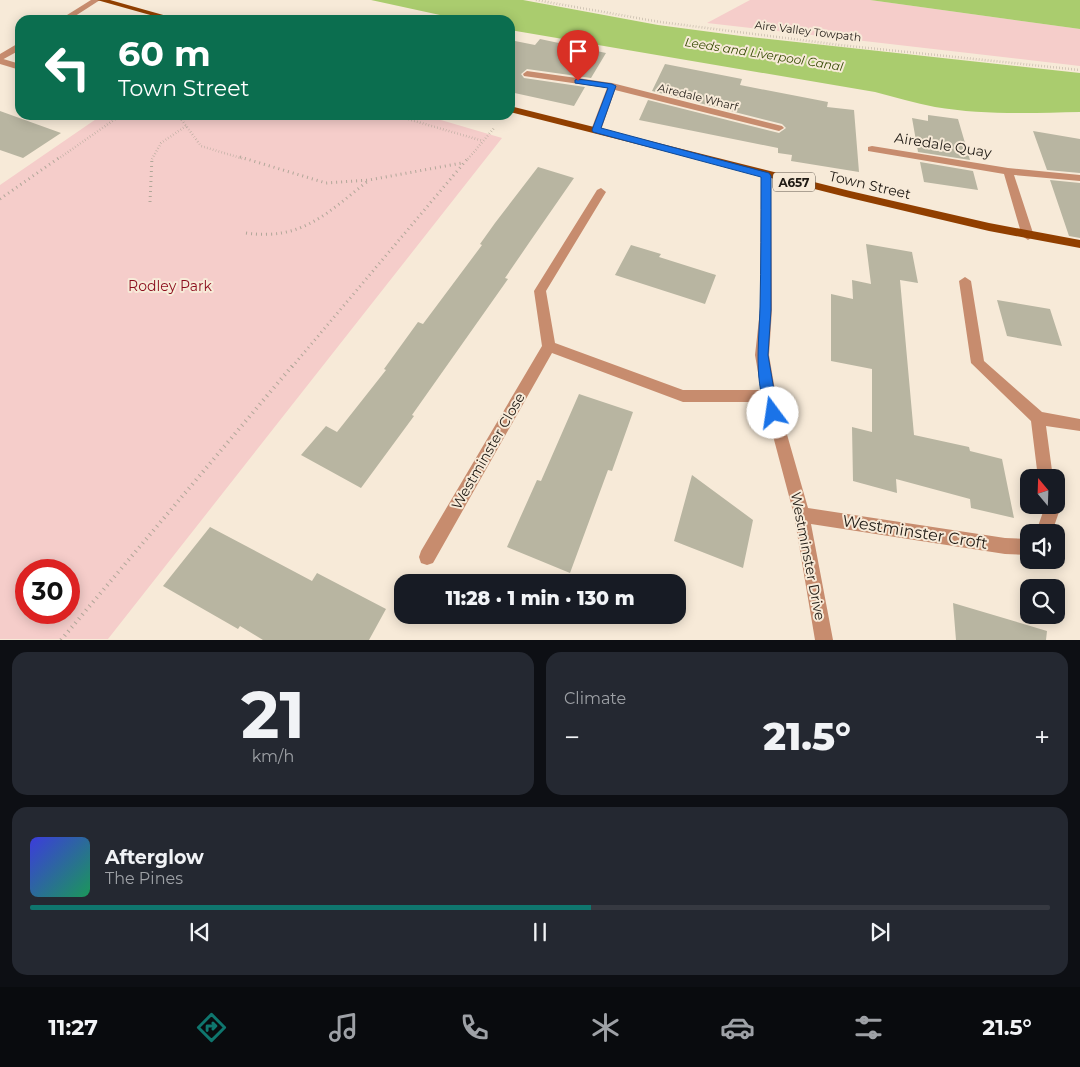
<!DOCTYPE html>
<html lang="en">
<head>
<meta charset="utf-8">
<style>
	body { margin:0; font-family:Montserrat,sans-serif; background:#242831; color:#f1f3f6; height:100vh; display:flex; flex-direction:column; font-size:19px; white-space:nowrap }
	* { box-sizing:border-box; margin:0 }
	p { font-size:16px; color:#9ea1a6 }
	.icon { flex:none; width:28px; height:28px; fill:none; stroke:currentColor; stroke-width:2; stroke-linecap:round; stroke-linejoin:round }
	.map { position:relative; height:640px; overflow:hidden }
	.details { display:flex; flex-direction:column; gap:12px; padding:12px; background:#0d0f14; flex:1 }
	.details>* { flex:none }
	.top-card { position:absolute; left:15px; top:15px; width:500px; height:105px; border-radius:15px; box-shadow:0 2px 12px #0003; background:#0b6e4f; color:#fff; overflow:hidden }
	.needle { width:32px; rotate:341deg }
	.controls { position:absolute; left:1020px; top:469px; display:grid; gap:10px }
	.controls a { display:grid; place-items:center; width:45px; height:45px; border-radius:10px; background:#171b24; box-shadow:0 2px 12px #0003; font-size:25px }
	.speed { position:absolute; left:15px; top:559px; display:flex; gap:10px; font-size:25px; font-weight:700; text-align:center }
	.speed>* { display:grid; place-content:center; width:65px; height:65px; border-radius:50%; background:#171b24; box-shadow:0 2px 12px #0003; line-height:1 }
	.speed .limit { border:8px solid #d22; background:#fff; color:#111 }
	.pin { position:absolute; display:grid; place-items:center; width:42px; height:42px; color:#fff; margin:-51px -21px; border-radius:50% 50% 50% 0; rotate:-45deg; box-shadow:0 0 5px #0007 }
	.pin .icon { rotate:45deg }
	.me { position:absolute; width:55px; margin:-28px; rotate:346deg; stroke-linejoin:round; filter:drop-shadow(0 0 4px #0008) }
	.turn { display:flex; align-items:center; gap:18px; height:105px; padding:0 20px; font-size:22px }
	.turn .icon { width:65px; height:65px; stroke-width:2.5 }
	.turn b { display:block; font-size:35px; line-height:42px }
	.big { font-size:38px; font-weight:800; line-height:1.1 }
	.details .card { flex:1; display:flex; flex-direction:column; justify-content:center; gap:8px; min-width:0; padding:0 18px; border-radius:15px; background:#242831 }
	.details .dial { align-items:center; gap:0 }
	.dial b { font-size:65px; line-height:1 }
	.song { display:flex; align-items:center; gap:15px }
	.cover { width:60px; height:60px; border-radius:8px; background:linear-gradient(135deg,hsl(240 70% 55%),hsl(150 70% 35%)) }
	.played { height:5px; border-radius:2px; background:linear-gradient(90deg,#0f766e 55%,#363941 55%) }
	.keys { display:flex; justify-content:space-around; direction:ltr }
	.heat { display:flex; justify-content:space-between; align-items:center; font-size:28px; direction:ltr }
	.details .tiles { flex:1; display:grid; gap:12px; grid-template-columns:1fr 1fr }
	.card:last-child { grid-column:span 2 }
	.trip { position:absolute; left:394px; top:574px; width:292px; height:50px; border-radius:15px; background:#171b24; box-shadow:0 2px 12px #0003; font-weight:800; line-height:50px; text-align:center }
	.tab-bar { display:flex; height:80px; justify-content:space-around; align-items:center; background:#090b0e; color:#9ea1a6 }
	.tab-bar .icon { width:35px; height:35px }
	.tab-bar .on { color:#0f766e }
	.tab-bar b { font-size:22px; color:#f1f3f6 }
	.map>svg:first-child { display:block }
</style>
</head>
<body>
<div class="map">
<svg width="1080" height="640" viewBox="0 0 1080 640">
	<rect width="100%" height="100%" fill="#f7ead8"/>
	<!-- green -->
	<path fill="#f5cdca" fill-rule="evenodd" d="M 750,0 L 870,0 L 1080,29 L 1080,66 L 707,23 Z
		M 102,115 L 424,115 L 502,138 L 108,639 L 0,639 L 0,185 ZM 26,570 L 69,570 L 69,612 L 26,612 Z"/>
	<!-- water -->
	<path fill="#aacc6e" d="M 371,0 L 523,0 L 658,25 L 741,36 L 1080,73 L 1080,112 C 1032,113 982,115 935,107 C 915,103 895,97 875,92 L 510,30 L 510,20 L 463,20 Z
		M 870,0 L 1080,0 L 1080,29 Z"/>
	<!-- building -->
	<path fill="#b8b5a1" d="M 540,39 L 606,53 L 591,78 L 527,69 L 521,74 L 524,78 L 585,87 L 574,106 L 510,92 L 510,40 L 535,45 Z
		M 665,64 L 742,79 L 740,85 L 828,102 L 827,107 L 854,110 L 859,172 L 791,161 L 792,155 L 778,153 L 778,148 L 639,120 L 648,100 L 779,133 L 786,128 L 782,124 L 652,91 Z
		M 0,111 L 61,133 L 23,158 L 0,150 Z
		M 928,115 L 958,119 L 970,160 L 918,152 L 912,118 L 928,121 Z
		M 1033,131 L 1080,139 L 1080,173 L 1047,170 Z
		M 920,162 L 973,171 L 978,190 L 924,182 Z
		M 538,167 L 574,178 L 531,240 L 505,278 L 508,279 L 412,415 L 414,416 L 361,488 L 301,455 L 326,426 L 337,432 L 386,370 L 384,369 L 418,322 L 423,324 L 482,245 L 480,244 L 495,223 Z
		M 1050,180 L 1080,183 L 1080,238 L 1069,236 Z
		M 866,244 L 912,252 L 918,283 L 900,280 L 914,435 L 969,447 L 970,451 L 1002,459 L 1014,518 L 971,508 L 970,499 L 896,479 L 897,493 L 853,481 L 852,427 L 872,432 L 872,369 L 831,361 L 831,294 L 853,299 L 852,280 L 871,284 Z
		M 631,245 L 661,254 L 659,257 L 716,275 L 705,304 L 615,275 Z
		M 997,300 L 1050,309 L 1062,346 L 1007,336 Z
		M 579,394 L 633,412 L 612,471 L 608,470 L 570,573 L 507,547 L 537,480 L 541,481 Z
		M 692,475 L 753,520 L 743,568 L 674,541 Z
		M 210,527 L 312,581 L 317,573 L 386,609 L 369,640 L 263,640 L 240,626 L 238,629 L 163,586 Z
		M 953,603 L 1047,631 L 1046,640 L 956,640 Z"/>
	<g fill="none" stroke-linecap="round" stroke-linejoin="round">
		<!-- path-far2 -->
		<path stroke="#b1a799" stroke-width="2.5" stroke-dasharray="0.5 2.5" stroke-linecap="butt" d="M 536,0 L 660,22 L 840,45 L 1080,70
			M 178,115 L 201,146 L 244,159
			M 394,115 L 483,141
			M 58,159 L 121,115
			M 152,159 L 161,143 L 186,126
			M 468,159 L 495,127"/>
		<!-- path-far1 -->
		<path stroke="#b1a799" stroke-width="3" stroke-dasharray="1 4" stroke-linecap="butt" d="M 240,157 L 326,183 L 369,180 L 462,163
			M 0,199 L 60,157
			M 150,202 L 152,157
			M 246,233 C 302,241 327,213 368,181
			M 292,367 L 469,157"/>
		<!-- path -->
		<path stroke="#b1a799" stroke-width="4" stroke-dasharray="1 4.5" stroke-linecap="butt" d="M 61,640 L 293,365"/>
		<!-- lane -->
		<path fill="#c78c6e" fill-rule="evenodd" d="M 0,58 L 20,64 L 20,70 L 0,64 Z"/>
		<!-- street -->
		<path fill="#c78c6e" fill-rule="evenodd" d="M 91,0 L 100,0 L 69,20 L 59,20 Z
			M 17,44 L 20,44 L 20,50 L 0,61 L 0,54 Z
			M 527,71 L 612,83 L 782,126 L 784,128 L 779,131 L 615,90 L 601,130 L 596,133 L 591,130 L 607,88 L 524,76 L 523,74 Z
			M 872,146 L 1008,168 L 1080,175 L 1080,181 L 1014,175 L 1034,236 L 1028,240 L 1022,236 L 1004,174 L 868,151 L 868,147 Z
			M 766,173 L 771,176 L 772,310 L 769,355 L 776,396 L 808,508 L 1005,538 L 1029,539 L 1029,555 L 1005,554 L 811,524 L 833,640 L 815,640 L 794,515 L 764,402 L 683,402 L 552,353 L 433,563 L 427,565 L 421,563 L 419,557 L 421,551 L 542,346 L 534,291 L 597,190 L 601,188 L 606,192 L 546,291 L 555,343 L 683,390 L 761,390 L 755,355 L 760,310 L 761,176 Z
			M 965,277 L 971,281 L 984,361 L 1042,412 L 1080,419 L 1080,431 L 1046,426 L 1053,478 L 1038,478 L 1031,421 L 971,363 L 959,281 Z
			M 1056,502 L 1059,512 L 1052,532 L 1036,532 L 1043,512 L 1042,505 L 1056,505 Z"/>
		<!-- primary -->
		<path fill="#913f00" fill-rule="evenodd" d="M 97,0 L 110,0 L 181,20 L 168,20 Z
			M 510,106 L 850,191 L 989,223 L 1080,240 L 1080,248 L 989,231 L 850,198 L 510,112 Z"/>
	</g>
	<!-- route -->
	<path fill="#1a73e8" stroke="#114b97" d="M 578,79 L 612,84 L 616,86 L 601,128 L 769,173 L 771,176 L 771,310 L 768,355 L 775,396 L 780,413 L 778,417 L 773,419 L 769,417 C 753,383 759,344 760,307 C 761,264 761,221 761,177 L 593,132 L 592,130 L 608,88 L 575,83 L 575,80 Z"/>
	<g text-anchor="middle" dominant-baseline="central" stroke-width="4" stroke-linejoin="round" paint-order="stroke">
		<!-- far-street labels -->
		<g font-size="11" fill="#1f1a14" stroke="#f7ead8">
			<text transform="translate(808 31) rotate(7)">Aire Valley Towpath</text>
			<text transform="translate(698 97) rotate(14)">Airedale Wharf</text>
		</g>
		<!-- far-water labels -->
		<g font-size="12" font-style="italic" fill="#384c06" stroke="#f7ead8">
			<text transform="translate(764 54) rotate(9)">Leeds and Liverpool Canal</text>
		</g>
		<!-- shield labels -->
		<rect fill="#f7ead8" stroke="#60584f" stroke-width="1" x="773" y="172.5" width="42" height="19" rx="4"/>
		<g font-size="12" font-weight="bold" fill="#1f1a14">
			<text x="794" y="182">A657</text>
		</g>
		<!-- street labels -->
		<g font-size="14" fill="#1f1a14" stroke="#f7ead8">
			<text transform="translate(943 145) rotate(9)">Airedale Quay</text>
			<text transform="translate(870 185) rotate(13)">Town Street</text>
			<text transform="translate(488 451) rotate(-60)">Westminster Close</text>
			<text transform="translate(808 556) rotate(79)">Westminster Drive</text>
		</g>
		<!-- park labels -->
		<g font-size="14" fill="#8b0c1c" stroke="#f7ead8">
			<text x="170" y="286">Rodley Park</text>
		</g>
		<!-- near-street labels -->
		<g font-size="16" fill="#1f1a14" stroke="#f7ead8">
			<text transform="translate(915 532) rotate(9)">Westminster Croft</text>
		</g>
	</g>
</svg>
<div class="controls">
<a><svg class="needle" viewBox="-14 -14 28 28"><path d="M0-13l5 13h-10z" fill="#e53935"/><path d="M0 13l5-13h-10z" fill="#9ea1a6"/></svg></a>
<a><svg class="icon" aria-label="sound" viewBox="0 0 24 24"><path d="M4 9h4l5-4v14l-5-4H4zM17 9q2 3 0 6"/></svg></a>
<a><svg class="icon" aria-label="search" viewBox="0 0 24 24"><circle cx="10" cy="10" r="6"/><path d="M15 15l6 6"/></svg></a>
</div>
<div class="speed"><div class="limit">30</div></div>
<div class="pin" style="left:578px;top:81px;background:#d93025"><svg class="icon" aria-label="arrive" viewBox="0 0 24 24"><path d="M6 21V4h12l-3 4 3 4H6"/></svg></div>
<svg class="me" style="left:773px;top:413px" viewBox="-20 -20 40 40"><circle r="19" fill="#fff"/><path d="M0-13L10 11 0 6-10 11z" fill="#1a73e8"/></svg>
<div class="trip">11:28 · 1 min · 130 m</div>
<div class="top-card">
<div class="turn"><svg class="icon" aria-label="left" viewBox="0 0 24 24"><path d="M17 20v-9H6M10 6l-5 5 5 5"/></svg><div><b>60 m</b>Town Street</div></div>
</div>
</div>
<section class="details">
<div class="tiles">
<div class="card dial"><b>21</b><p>km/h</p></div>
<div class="card"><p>Climate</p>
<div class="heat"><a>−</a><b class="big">21.5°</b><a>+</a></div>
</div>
<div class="card">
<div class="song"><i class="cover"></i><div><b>Afterglow</b><p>The Pines</p></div></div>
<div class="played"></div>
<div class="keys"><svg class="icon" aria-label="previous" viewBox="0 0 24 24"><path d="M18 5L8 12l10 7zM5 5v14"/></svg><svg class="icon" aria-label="pause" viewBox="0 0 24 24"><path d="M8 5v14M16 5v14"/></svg><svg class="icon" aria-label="next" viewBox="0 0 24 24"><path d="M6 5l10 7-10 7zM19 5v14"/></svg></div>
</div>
</div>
</section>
<nav class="tab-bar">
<b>11:27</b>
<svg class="icon on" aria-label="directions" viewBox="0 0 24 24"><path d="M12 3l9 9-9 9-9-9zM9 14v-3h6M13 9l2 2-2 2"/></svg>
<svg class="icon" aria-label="music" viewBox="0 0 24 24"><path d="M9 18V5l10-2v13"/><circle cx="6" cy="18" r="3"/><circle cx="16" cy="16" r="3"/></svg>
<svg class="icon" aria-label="phone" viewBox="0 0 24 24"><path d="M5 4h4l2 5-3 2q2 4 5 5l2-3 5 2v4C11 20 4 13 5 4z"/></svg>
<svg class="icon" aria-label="climate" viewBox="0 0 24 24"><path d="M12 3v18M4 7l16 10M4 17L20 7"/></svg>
<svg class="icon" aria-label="car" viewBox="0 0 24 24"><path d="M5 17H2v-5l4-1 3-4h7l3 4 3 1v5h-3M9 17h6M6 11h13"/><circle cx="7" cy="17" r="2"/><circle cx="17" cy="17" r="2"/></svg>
<svg class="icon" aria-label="filters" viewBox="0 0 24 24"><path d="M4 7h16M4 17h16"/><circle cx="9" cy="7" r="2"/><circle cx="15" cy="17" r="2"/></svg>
<b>21.5°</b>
</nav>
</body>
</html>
